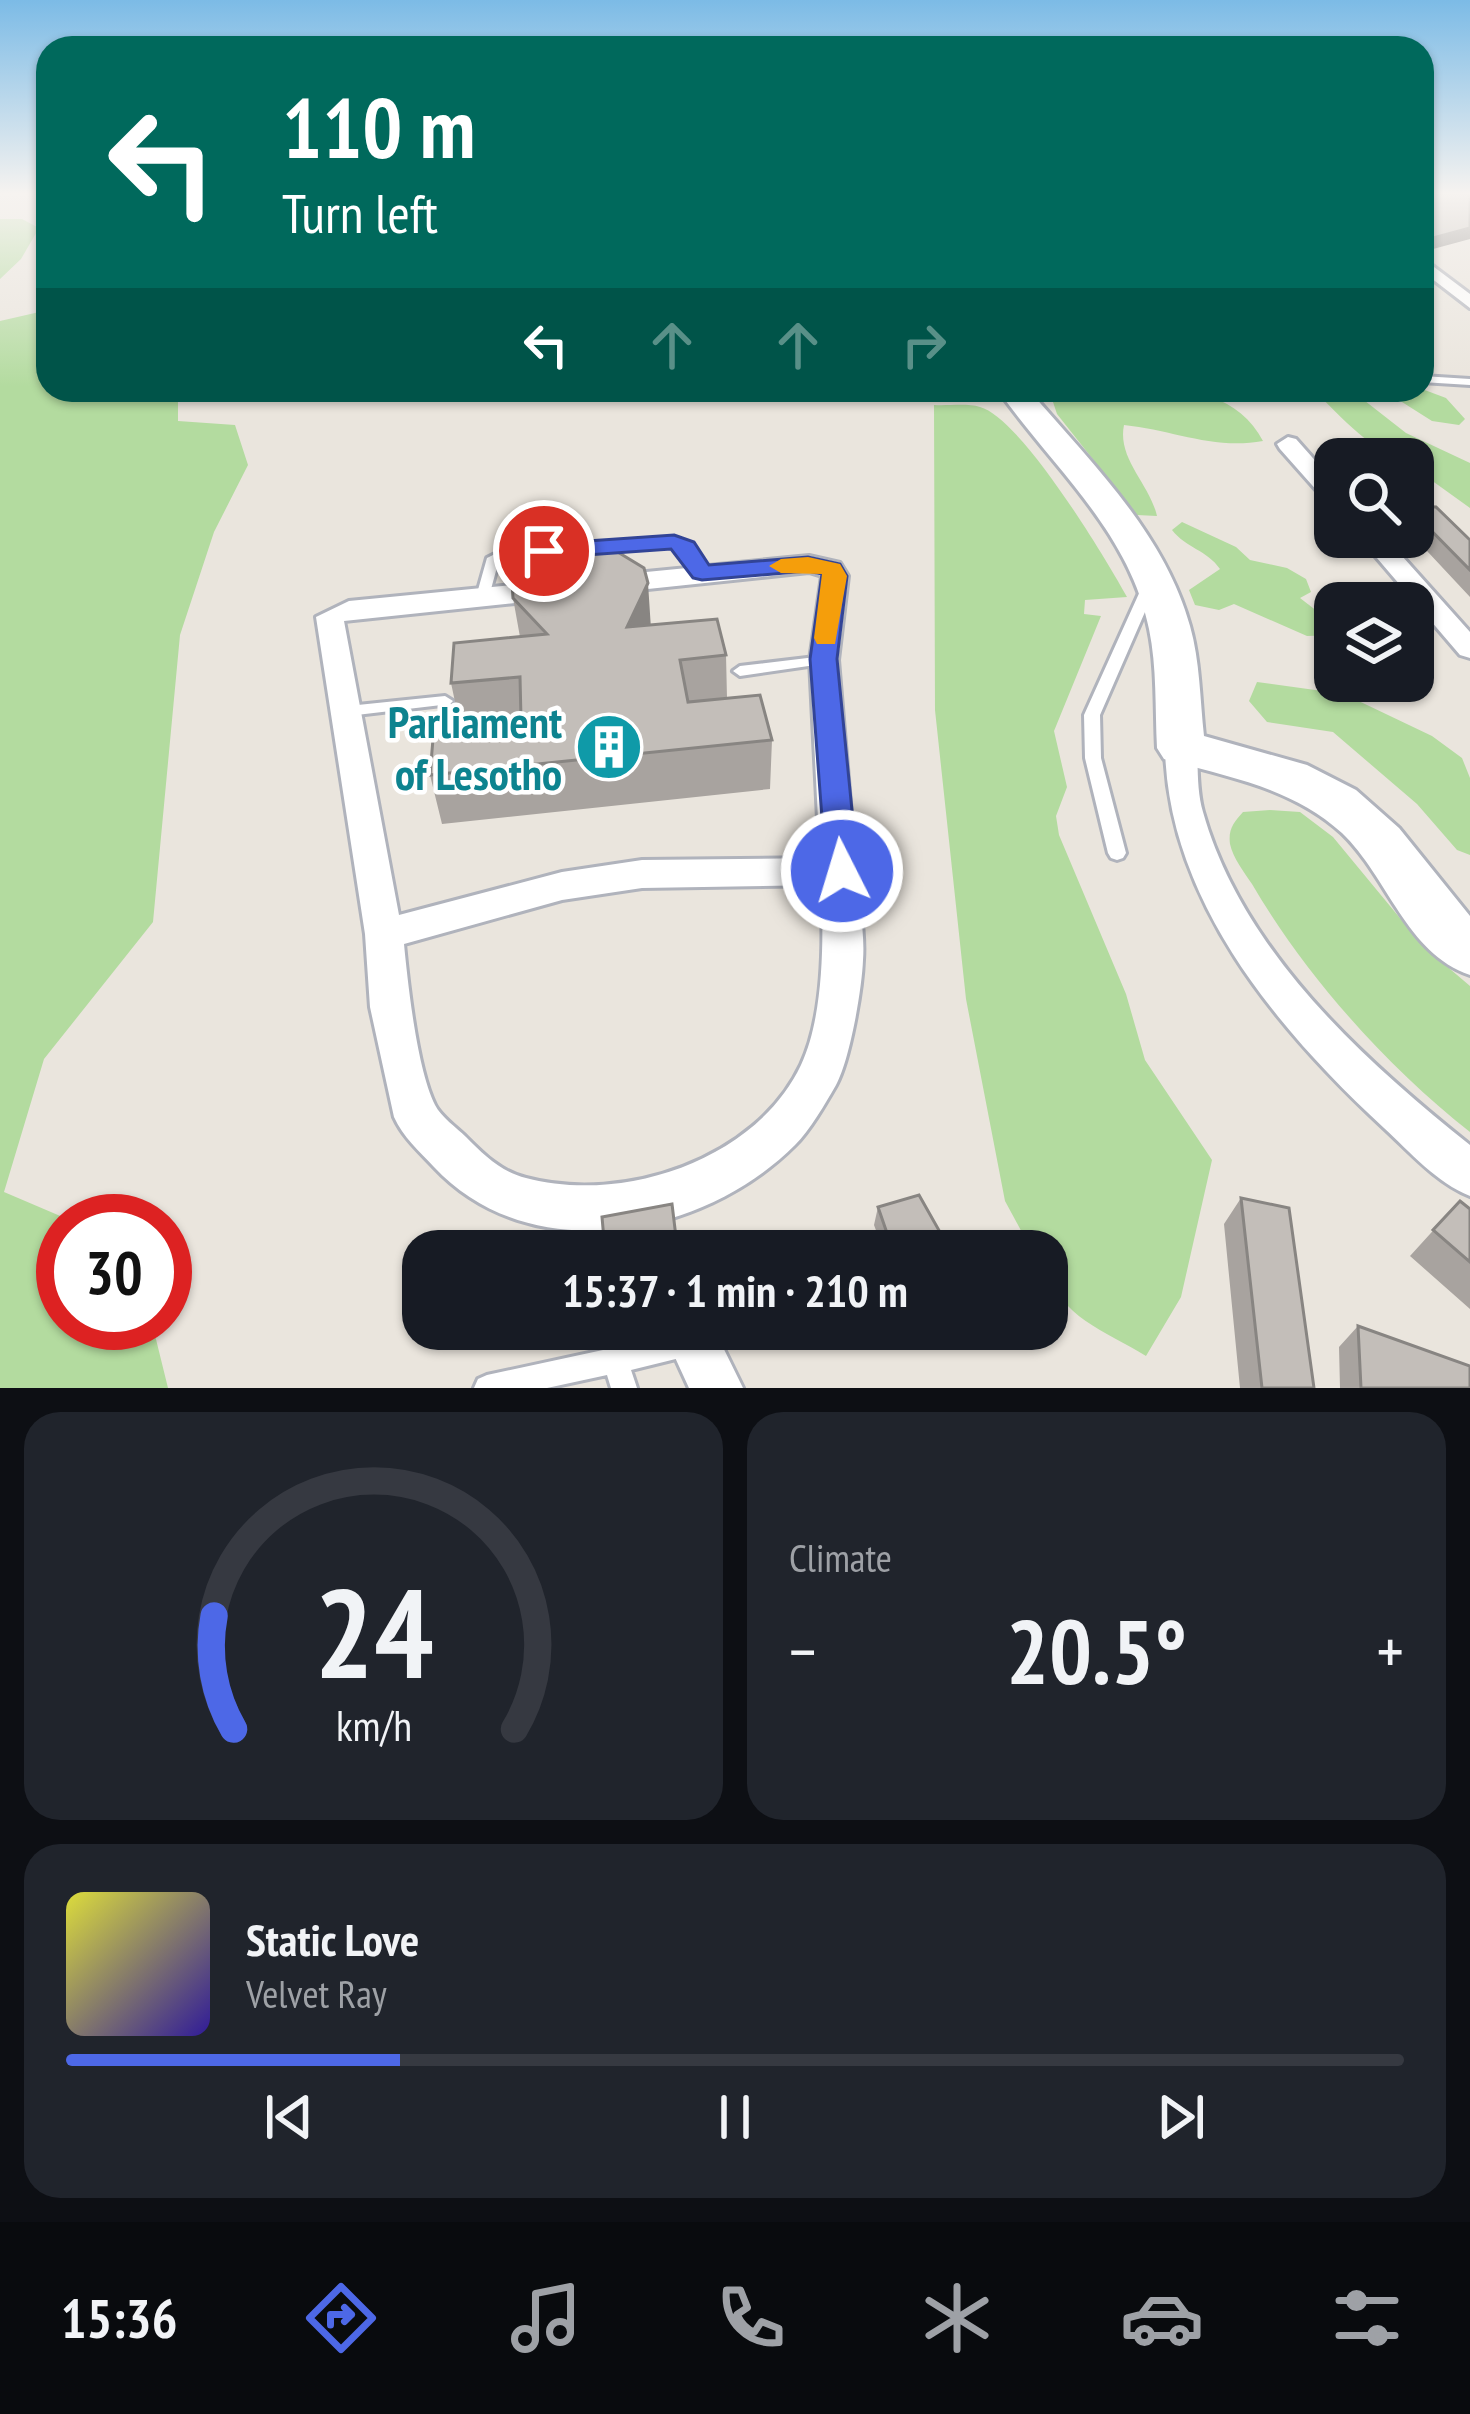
<!DOCTYPE html>
<html lang="en">
<head>
<meta charset="utf-8">
<style>
	body { margin:0; font-family:"PT Sans Narrow",sans-serif; background:#20242c; color:#f1f3f6; height:100vh; display:flex; flex-direction:column; font-size:45px; white-space:nowrap }
	* { box-sizing:border-box; margin:0 }
	p { font-size:39px; color:#9ea1a6 }
	.icon { flex:none; width:66px; height:66px; fill:none; stroke:currentColor; stroke-width:2; stroke-linecap:round; stroke-linejoin:round }
	.map { position:relative; height:1388px; overflow:hidden }
	.sheet { display:flex; flex-direction:column; gap:24px; padding:24px; background:#0d0f14; flex:1 }
	.sheet>* { flex:none }
	.hud { position:absolute; left:36px; top:36px; width:1398px; height:366px; border-radius:36px; box-shadow:0 3px 9px #0004; background:#00695c; color:#fff; overflow:hidden }
	.tools { position:absolute; left:1314px; top:438px; display:grid; gap:24px }
	.tools a { display:grid; place-items:center; width:120px; height:120px; border-radius:24px; background:#171b24; box-shadow:0 3px 9px #0004; font-size:60px }
	.speed { position:absolute; left:36px; top:1194px; display:flex; gap:24px; font-size:60px; font-weight:700; text-align:center }
	.speed>* { display:grid; place-content:center; width:156px; height:156px; border-radius:50%; background:#171b24; box-shadow:0 3px 9px #0004; line-height:1 }
	.speed .limit { border:18px solid #d22; background:#fff; color:#111 }
	.pin { position:absolute; display:grid; place-items:center; width:102px; height:102px; color:#fff; margin:-51px; border:6px solid #fff; border-radius:50%; box-shadow:0 3px 12px #0007 }
	.me { position:absolute; width:132px; margin:-66px; rotate:355deg; stroke-linejoin:round; filter:drop-shadow(0 0 9px #0008) }
	.turn { display:flex; align-items:center; gap:42px; height:252px; padding:0 48px; font-size:54px }
	.turn .icon { width:156px; height:156px; stroke-width:2.5 }
	.turn b { display:block; font-size:84px; line-height:102px }
	.lanes { display:flex; align-items:center; height:114px; padding:0 48px; background:#0003; justify-content:center; gap:60px; direction:ltr }
	.lanes .off { opacity:.35 }
	.big { font-size:90px; font-weight:700; line-height:1.1 }
	.sheet .card { flex:1; display:flex; flex-direction:column; justify-content:center; gap:18px; min-width:0; padding:0 42px; border-radius:36px; background:#20242c }
	.sheet .dial { align-items:center; gap:0 }
	.dial svg { height:312px; overflow:visible; fill:none; stroke:#363941; stroke-width:7; stroke-linecap:round; text-anchor:middle }
	.dial text { fill:#f1f3f6; stroke:none }
	.song { display:flex; align-items:center; gap:36px }
	.cover { width:144px; height:144px; border-radius:18px; background:linear-gradient(135deg,hsl(60 70% 55%),hsl(250 70% 35%)) }
	.played { height:12px; border-radius:6px; background:linear-gradient(90deg,#4d68e7 25%,#363941 25%) }
	.keys { display:flex; justify-content:space-around; direction:ltr }
	.heat { display:flex; justify-content:space-between; align-items:center; font-size:66px; direction:ltr }
	.sheet .tiles { flex:1; display:grid; gap:24px; grid-template-columns:1fr 1fr }
	.card:last-child { grid-column:span 2 }
	.trip { position:absolute; left:402px; top:1230px; width:666px; height:120px; border-radius:36px; background:#171b24; box-shadow:0 3px 9px #0004; font-weight:700; line-height:120px; text-align:center }
	.menu { display:flex; height:192px; justify-content:space-around; align-items:center; background:#090b0e; color:#9ea1a6 }
	.menu .icon { width:84px; height:84px }
	.menu .on { color:#4d68e7 }
	.menu b { font-size:54px; color:#f1f3f6 }
	.map>svg:first-child { display:block }
</style>
</head>
<body>
<div class="map">
<svg width="1470" height="1388" viewBox="0 0 1470 1388">
	<rect width="100%" height="100%" fill="#eae5dd"/>
	<!-- green -->
	<path fill="#b3db9f" d="M 0,219 L 22,219 L 39,228 L 21,259 L 0,279 Z
		M 48,310 L 48,390 L 186,390 L 178,396 L 178,421 L 235,425 L 248,465 L 214,532 L 180,635 L 153,922 L 44,1059 L 4,1192 L 72,1221 L 63,1221 L 63,1323 L 152,1323 L 168,1388 L 0,1388 L 0,321 Z
		M 1422,389 L 1446,398 L 1465,419 L 1459,425 L 1432,421 L 1383,390 Z
		M 1055,390 C 1124,390 1226,369 1263,441 C 1213,450 1173,430 1124,425 C 1117,459 1150,484 1157,516 L 1137,515 L 1057,414 L 1052,399 Z
		M 1313,390 L 1351,390 L 1406,433 L 1470,463 L 1470,508 L 1413,467 L 1413,459 C 1375,459 1340,414 1313,390 Z
		M 934,405 C 948,406 967,403 980,407 C 1021,418 1105,557 1127,597 L 1085,600 L 1084,614 L 1101,616 L 1054,731 L 1067,787 L 1056,816 L 1059,835 L 1126,994 L 1145,1060 L 1212,1160 L 1181,1297 L 1146,1356 C 1099,1327 1047,1313 1047,1251 L 1032,1251 L 1005,1201 L 966,999 L 935,710 Z
		M 1182,522 L 1236,547 L 1250,560 L 1287,568 L 1306,579 L 1311,592 L 1300,598 L 1335,625 L 1335,635 L 1307,636 L 1234,604 L 1219,610 L 1195,605 L 1189,590 L 1220,569 C 1207,550 1186,548 1172,530 Z
		M 1257,682 L 1344,694 L 1432,736 L 1462,758 L 1470,778 L 1470,855 L 1457,850 L 1417,804 L 1333,732 L 1267,722 L 1249,701 Z
		M 1270,810 L 1300,812 L 1333,837 L 1423,946 L 1470,986 L 1470,1132 C 1386,1066 1306,976 1252,884 C 1244,872 1233,858 1230,844 C 1228,829 1234,822 1243,812 Z"/>
	<g fill="none" stroke-linecap="round" stroke-linejoin="round">
		<defs>
			<path id="lane" d="M 1422,376 L 1470,379 L 1470,385 L 1422,382 Z
				M 674,538 L 690,544 L 709,573 L 707,576 L 697,576 L 681,550 L 672,546 L 506,558 L 499,560 L 488,600 L 483,601 L 476,597 L 487,558 L 501,551 Z
				M 1148,585 L 1155,589 L 1100,715 L 1101,758 L 1126,853 L 1123,858 L 1117,860 L 1111,858 L 1108,853 L 1085,758 L 1084,715 L 1141,589 Z
				M 824,656 L 829,657 L 831,660 L 829,663 L 740,676 L 733,671 L 740,666 Z
				M 445,696 L 453,701 L 450,704 L 348,716 L 340,711 L 348,706 Z
				M 691,1331 L 700,1335 L 704,1344 L 700,1353 L 631,1370 L 637,1388 L 611,1388 L 607,1375 L 547,1388 L 474,1388 L 478,1379 L 487,1375 Z"/>
			<path id="street" d="M 1422,258 L 1470,294 L 1470,308 L 1422,271 Z
				M 1288,437 L 1296,439 L 1335,483 L 1335,504 L 1327,502 L 1280,449 L 1277,444 Z
				M 1359,537 L 1385,537 L 1470,632 L 1470,658 L 1460,655 Z
				M 809,556 L 840,563 L 848,576 L 838,660 L 855,862 L 860,871 L 856,877 C 859,904 865,933 863,960 C 862,989 850,1059 836,1085 C 825,1104 810,1130 795,1145 C 701,1239 529,1269 434,1167 C 419,1151 403,1137 394,1117 L 370,1007 L 365,934 L 316,617 L 349,601 ZM 809,572 L 822,576 L 810,660 L 820,858 L 642,860 L 562,872 L 399,915 L 344,621 ZM 821,885 C 824,937 824,1016 801,1065 C 756,1160 623,1204 526,1178 C 501,1172 484,1155 466,1137 C 457,1128 441,1117 435,1105 C 417,1069 408,985 404,944 L 562,900 L 642,888 Z
				M 1181,737 L 1192,740 L 1197,748 C 1198,769 1197,792 1203,812 C 1242,950 1362,1059 1470,1145 L 1470,1196 C 1437,1183 1410,1152 1384,1128 C 1277,1029 1168,900 1165,748 L 1170,740 Z
				M 662,1329 L 714,1329 L 743,1388 L 689,1388 Z"/>
			<path id="secondary" d="M 998,390 L 1029,390 C 1090,462 1164,532 1190,626 C 1200,661 1200,700 1204,736 L 1307,765 L 1356,790 L 1399,828 L 1470,916 L 1470,975 C 1406,953 1388,877 1342,833 C 1291,787 1228,777 1164,759 L 1157,748 C 1155,709 1157,667 1149,629 C 1129,531 1053,468 998,390 Z"/>
		</defs>
		<!-- lane casing -->
		<use href="#lane" stroke="#b0b3bc" stroke-width="6"/>
		<!-- street casing -->
		<use href="#street" stroke="#b0b3bc" stroke-width="6"/>
		<!-- secondary casing -->
		<use href="#secondary" stroke="#b0b3bc" stroke-width="6"/>
		<!-- lane -->
		<use href="#lane" fill="#fff" fill-rule="evenodd"/>
		<!-- street -->
		<use href="#street" fill="#fff" fill-rule="evenodd"/>
		<!-- secondary -->
		<use href="#secondary" fill="#fff" fill-rule="evenodd"/>
	</g>
	<!-- wall -->
	<path fill="#a8a39f" d="M 1413,506 L 1470,540 L 1470,597 L 1413,536 Z
		M 513,598 L 650,625 L 726,655 L 727,698 L 772,740 L 770,789 L 442,824 L 430,775 L 460,725 L 451,683 L 520,637 Z
		M 1241,1198 L 1314,1388 L 1240,1388 L 1224,1224 Z
		M 1460,1201 L 1470,1209 L 1470,1309 L 1410,1256 Z
		M 878,1207 L 945,1241 L 942,1251 L 878,1251 L 880,1241 L 874,1225 Z
		M 676,1237 L 677,1251 L 605,1251 Z
		M 1358,1326 L 1470,1388 L 1340,1388 L 1339,1347 Z"/>
	<!-- shaded-wall -->
	<path fill="#888582" d="M 1470,228 L 1470,239 L 1422,252 L 1422,241 Z
		M 648,583 L 651,629 L 627,627 Z
		M 945,1241 L 942,1251 L 932,1251 L 934,1244 Z"/>
	<!-- building -->
	<path fill="#c3beb9" stroke="#888582" stroke-width="3" d="M 1422,193 L 1470,193 L 1470,228 L 1422,241 Z
		M 1413,506 L 1436,507 L 1470,540 L 1470,570 L 1413,512 Z
		M 616,551 L 644,568 L 648,583 L 627,627 L 717,619 L 726,655 L 680,660 L 688,702 L 760,695 L 772,740 L 430,775 L 434,727 L 521,719 L 520,677 L 451,683 L 454,643 L 547,634 L 513,598 L 512,583 L 521,569 L 535,559 Z
		M 919,1195 L 945,1241 L 934,1244 L 937,1251 L 886,1251 L 881,1238 L 888,1236 L 878,1207 Z
		M 1241,1198 L 1289,1208 L 1314,1388 L 1262,1388 Z
		M 1460,1201 L 1470,1209 L 1470,1262 L 1433,1230 Z
		M 672,1204 L 676,1237 L 605,1251 L 602,1217 Z
		M 1358,1326 L 1470,1366 L 1470,1388 L 1361,1388 Z"/>
	<!-- sky -->
	<linearGradient id="sky" x2="0" y2="1"><stop stop-color="#7cbbe6"/><stop offset="0.5" stop-color="#f6f3f0"/><stop offset="1" stop-color="#f6f3f0" stop-opacity="0"/></linearGradient>
	<rect width="1470" height="387" fill="url(#sky)"/>
	<!-- route -->
	<path fill="#4d68e7" stroke="#324496" stroke-width="3" d="M 674,535 L 694,542 L 709,565 L 808,557 L 840,564 L 847,576 L 837,659 L 858,871 L 853,879 L 842,883 L 830,879 L 826,871 L 810,659 L 822,574 L 808,571 L 702,580 L 693,578 L 671,549 L 544,558 L 532,551 L 544,544 Z"/>
	<!-- slow -->
	<path fill="#f59e0b" d="M 808,557 L 840,564 L 847,576 L 835,644 L 817,644 L 814,638 L 822,574 L 781,573 L 769,566 L 781,559 Z"/>
	<!-- icons -->
	<defs>
		<symbol id="building-disc" viewBox="-11 -11 22 22"><circle r="9.5" fill="#0f9aa8" stroke="#fff"/><path d="M-4-6H4V6H1V3H-1V6H-4ZM-2.5-4.3h1.7v1.8h-1.7ZM.8-4.3h1.7v1.8H.8ZM-2.5-1h1.7V.8h-1.7ZM.8-1h1.7V.8H.8Z" fill="#fff"/></symbol>
	</defs>
	<g fill-rule="evenodd">
		<use href="#building-disc" x="571" y="709" width="76" height="76"/>
	</g>
	<g text-anchor="middle" dominant-baseline="central" stroke-width="9" stroke-linejoin="round" paint-order="stroke">
		<!-- culture labels -->
		<g font-size="45" font-weight="bold" fill="#0d838f" stroke="#fff" text-anchor="end">
			<text x="562" y="721">Parliament<tspan x="562" dy="52">of Lesotho</tspan></text>
		</g>
	</g>
</svg>
<div class="tools">
<a><svg class="icon" aria-label="search" viewBox="0 0 24 24"><circle cx="10" cy="10" r="6"/><path d="M15 15l6 6"/></svg></a>
<a><svg class="icon" aria-label="layers" viewBox="0 0 24 24"><path d="M12 4l9 5-9 5-9-5zM3 14l9 5 9-5"/></svg></a>
</div>
<div class="speed"><div class="limit">30</div></div>
<div class="pin" style="left:544px;top:551px;background:#d93025"><svg class="icon" aria-label="arrive" viewBox="0 0 24 24"><path d="M6 21V4h12l-3 4 3 4H6"/></svg></div>
<svg class="me" style="left:842px;top:871px" viewBox="-20 -20 40 40"><circle r="17" fill="#4d68e7" stroke="#fff" stroke-width="3"/><path d="M0-11L8 9 0 5-8 9z" fill="#fff"/></svg>
<div class="trip">15:37 · 1 min · 210 m</div>
<div class="hud">
<div class="turn"><svg class="icon" aria-label="left" viewBox="0 0 24 24"><path d="M17 20v-9H6M10 6l-5 5 5 5"/></svg><div><b>110 m</b>Turn left</div></div>
<div class="lanes"><svg class="icon" aria-label="left" viewBox="0 0 24 24"><path d="M17 20v-9H6M10 6l-5 5 5 5"/></svg><svg class="icon off" aria-label="ahead" viewBox="0 0 24 24"><path d="M12 20V5M6 11l6-6 6 6"/></svg><svg class="icon off" aria-label="ahead" viewBox="0 0 24 24"><path d="M12 20V5M6 11l6-6 6 6"/></svg><svg class="icon off" aria-label="right" viewBox="0 0 24 24"><path d="M7 20v-9h11M14 6l5 5-5 5"/></svg></div>
</div>
</div>
<section class="sheet">
<div class="tiles">
<div class="card dial"><svg viewBox="0 0 100 80">
<path d="M14 69A42 42 0 1 1 86 69"/>
<path d="M14 69A42 42 0 0 1 9 40" stroke="#4d68e7"/>
<text x="50" y="56" font-size="32" font-weight="700">24</text>
<text x="50" y="72" font-size="11">km/h</text>
</svg></div>
<div class="card"><p>Climate</p>
<div class="heat"><a>−</a><b class="big">20.5°</b><a>+</a></div>
</div>
<div class="card">
<div class="song"><i class="cover"></i><div><b>Static Love</b><p>Velvet Ray</p></div></div>
<div class="played"></div>
<div class="keys"><svg class="icon" aria-label="previous" viewBox="0 0 24 24"><path d="M18 5L8 12l10 7zM5 5v14"/></svg><svg class="icon" aria-label="pause" viewBox="0 0 24 24"><path d="M8 5v14M16 5v14"/></svg><svg class="icon" aria-label="next" viewBox="0 0 24 24"><path d="M6 5l10 7-10 7zM19 5v14"/></svg></div>
</div>
</div>
</section>
<nav class="menu">
<b>15:36</b>
<svg class="icon on" aria-label="directions" viewBox="0 0 24 24"><path d="M12 3l9 9-9 9-9-9zM9 14v-3h6M13 9l2 2-2 2"/></svg>
<svg class="icon" aria-label="music" viewBox="0 0 24 24"><path d="M9 18V5l10-2v13"/><circle cx="6" cy="18" r="3"/><circle cx="16" cy="16" r="3"/></svg>
<svg class="icon" aria-label="phone" viewBox="0 0 24 24"><path d="M5 4h4l2 5-3 2q2 4 5 5l2-3 5 2v4C11 20 4 13 5 4z"/></svg>
<svg class="icon" aria-label="climate" viewBox="0 0 24 24"><path d="M12 3v18M4 7l16 10M4 17L20 7"/></svg>
<svg class="icon" aria-label="car" viewBox="0 0 24 24"><path d="M5 17H2v-5l4-1 3-4h7l3 4 3 1v5h-3M9 17h6M6 11h13"/><circle cx="7" cy="17" r="2"/><circle cx="17" cy="17" r="2"/></svg>
<svg class="icon" aria-label="filters" viewBox="0 0 24 24"><path d="M4 7h16M4 17h16"/><circle cx="9" cy="7" r="2"/><circle cx="15" cy="17" r="2"/></svg>
</nav>
</body>
</html>
